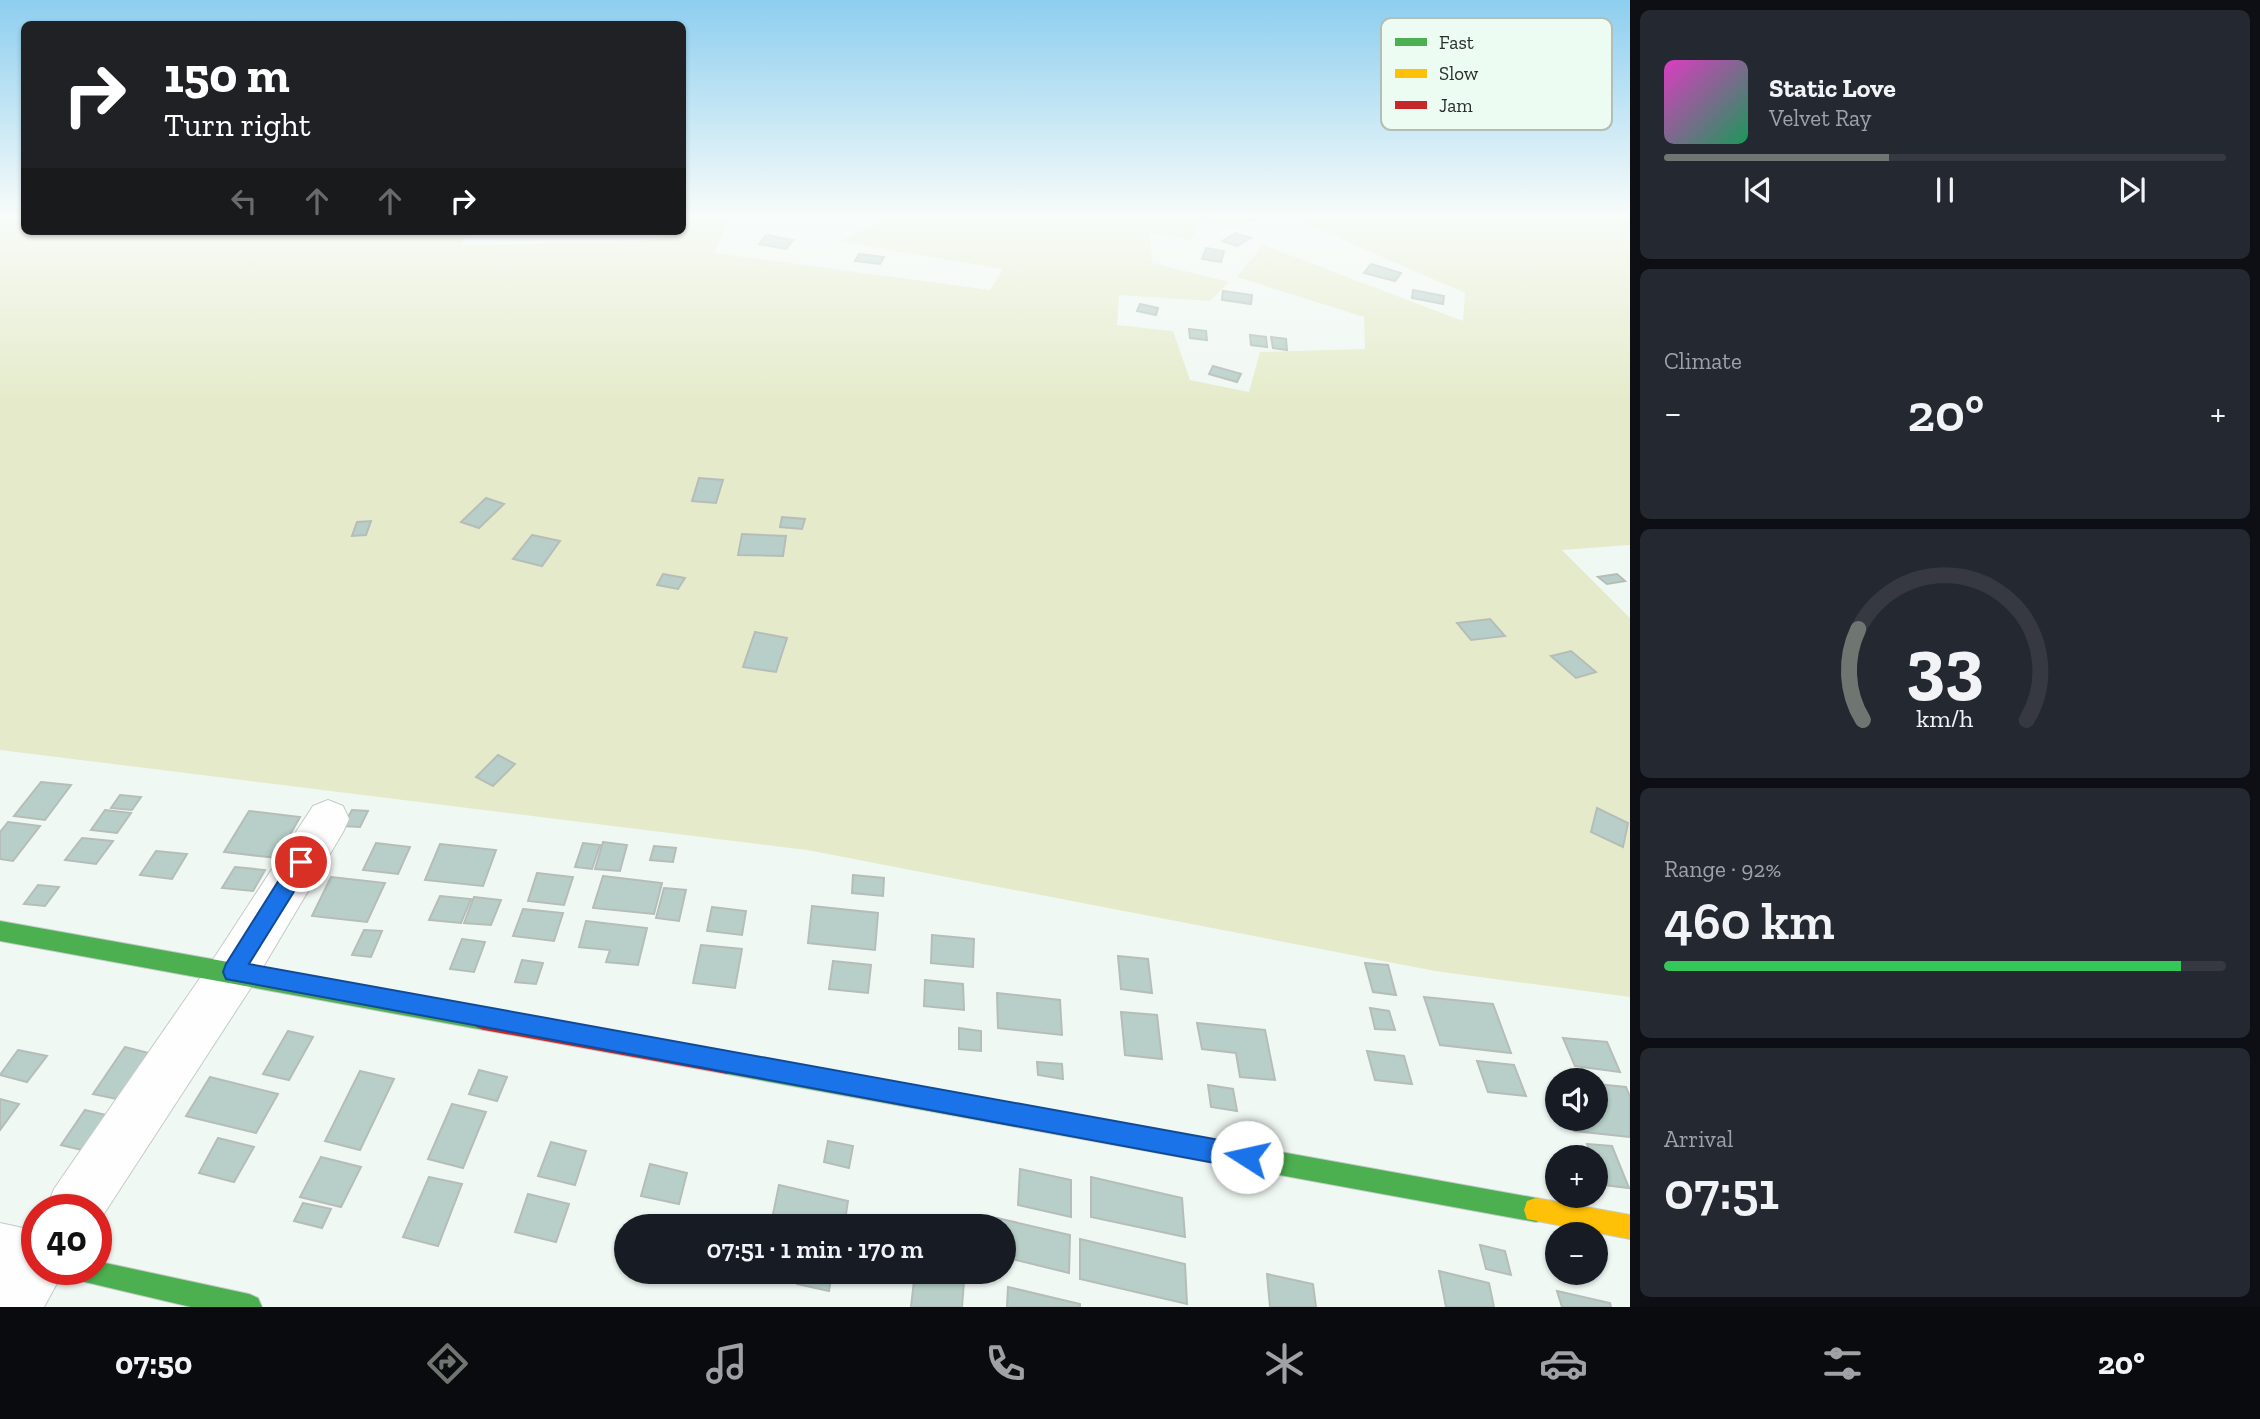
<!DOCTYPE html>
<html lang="en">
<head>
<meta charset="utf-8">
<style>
	body { margin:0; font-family:"Zilla Slab",serif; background:#242831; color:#f1f3f6; height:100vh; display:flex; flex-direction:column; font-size:26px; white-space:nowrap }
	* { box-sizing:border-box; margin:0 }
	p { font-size:23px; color:#9ea1a6 }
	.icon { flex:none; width:38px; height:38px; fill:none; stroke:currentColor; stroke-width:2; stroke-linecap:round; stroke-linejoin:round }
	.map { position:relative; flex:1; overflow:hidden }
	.panel { display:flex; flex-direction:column; gap:10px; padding:10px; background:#0d0f14; width:630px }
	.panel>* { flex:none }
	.hud { position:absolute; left:21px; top:21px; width:665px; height:214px; border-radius:10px; box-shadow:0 2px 5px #0004; background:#202124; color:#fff; overflow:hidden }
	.tools { position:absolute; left:1545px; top:1068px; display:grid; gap:14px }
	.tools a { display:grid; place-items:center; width:63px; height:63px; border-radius:50%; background:#171b24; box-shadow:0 2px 5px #0004; font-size:35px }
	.speed { position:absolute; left:21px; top:1194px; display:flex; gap:14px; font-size:35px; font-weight:700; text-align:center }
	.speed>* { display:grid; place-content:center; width:91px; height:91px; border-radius:50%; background:#171b24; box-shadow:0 2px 5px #0004; line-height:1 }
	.speed .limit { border:10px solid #d22; background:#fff; color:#111 }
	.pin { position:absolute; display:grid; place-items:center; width:60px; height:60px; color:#fff; margin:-30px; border:4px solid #fff; border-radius:50%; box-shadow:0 2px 7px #0007 }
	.me { position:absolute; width:77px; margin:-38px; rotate:280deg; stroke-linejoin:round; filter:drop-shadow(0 0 5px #0008) }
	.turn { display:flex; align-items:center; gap:24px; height:147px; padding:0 28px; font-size:32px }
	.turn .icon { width:91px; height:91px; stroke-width:2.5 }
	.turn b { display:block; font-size:49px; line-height:60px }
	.lanes { display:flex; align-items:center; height:66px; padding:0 28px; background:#0003; justify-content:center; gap:35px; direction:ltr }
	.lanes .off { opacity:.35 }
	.big { font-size:52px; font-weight:600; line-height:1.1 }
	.panel .card { flex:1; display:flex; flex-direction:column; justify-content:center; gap:10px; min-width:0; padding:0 24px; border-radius:10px; background:#242831 }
	.panel .dial { align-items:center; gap:0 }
	.dial svg { height:182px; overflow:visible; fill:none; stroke:#363941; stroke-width:7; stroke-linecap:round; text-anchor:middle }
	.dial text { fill:#f1f3f6; stroke:none }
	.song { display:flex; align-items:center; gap:21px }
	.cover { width:84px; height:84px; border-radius:10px; background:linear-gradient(135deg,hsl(310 70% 55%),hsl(150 70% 35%)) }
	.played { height:7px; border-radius:4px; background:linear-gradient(90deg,#6f7571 40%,#363941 40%) }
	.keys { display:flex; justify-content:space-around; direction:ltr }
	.heat { display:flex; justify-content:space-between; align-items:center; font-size:38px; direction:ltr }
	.charge { height:10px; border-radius:5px; background:linear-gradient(90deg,#34c759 92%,#363941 0) }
	.trip { position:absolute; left:614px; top:1214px; width:402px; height:70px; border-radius:35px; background:#171b24; box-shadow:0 2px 5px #0004; font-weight:600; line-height:70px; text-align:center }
	.tab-bar { display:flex; height:112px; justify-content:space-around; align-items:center; background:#090b0e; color:#9ea1a6 }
	.tab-bar .icon { width:49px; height:49px }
	.tab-bar .on { color:#6f7571 }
	.tab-bar b { font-size:32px; color:#f1f3f6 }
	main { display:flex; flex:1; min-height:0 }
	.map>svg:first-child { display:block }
</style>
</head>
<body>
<main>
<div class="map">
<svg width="1630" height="1307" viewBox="0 0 1630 1307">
	<rect width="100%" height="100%" fill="#f0f8f3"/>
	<!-- green -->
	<path fill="#e5ebca" d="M 0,217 L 24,217 L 24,231 L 469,231 L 461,245 L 609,243 L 663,239 L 667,231 L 682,231 L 683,217 L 730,217 L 714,253 L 990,290 L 1003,269 L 840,241 L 890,217 L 1265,217 L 1234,228 L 1204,221 L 1191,241 L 1150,232 L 1152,263 L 1229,282 L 1210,301 L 1119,295 L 1117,325 L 1173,331 L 1190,380 L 1249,392 L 1260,352 L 1365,349 L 1364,317 L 1237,277 L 1263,245 L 1463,321 L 1465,293 L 1302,222 L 1311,217 L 1630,217 L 1630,545 L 1562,550 L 1630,618 L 1630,997 L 1435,971 L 807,850 L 0,750 Z"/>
	<!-- building -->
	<path fill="#b7cfc8" stroke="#b6bdb9" stroke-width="2" d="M 1236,233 L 1251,238 L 1237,246 L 1222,241 Z
		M 766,235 L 793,240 L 786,249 L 759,244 Z
		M 1206,248 L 1224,251 L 1221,262 L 1202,259 Z
		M 859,254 L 884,257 L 880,264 L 855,261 Z
		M 1371,264 L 1401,273 L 1395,281 L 1364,273 Z
		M 1413,290 L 1444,296 L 1443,304 L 1412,298 Z
		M 1223,291 L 1252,295 L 1251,304 L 1222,300 Z
		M 1140,304 L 1158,308 L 1156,315 L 1137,311 Z
		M 1189,329 L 1206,331 L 1207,340 L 1190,338 Z
		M 1250,335 L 1266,337 L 1267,347 L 1251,345 Z
		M 1271,337 L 1286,339 L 1287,350 L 1273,348 Z
		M 1213,366 L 1241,374 L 1237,382 L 1209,374 Z
		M 699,478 L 723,480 L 716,503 L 692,501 Z
		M 486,498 L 504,504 L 479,528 L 461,522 Z
		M 782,517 L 805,519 L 802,529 L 780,527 Z
		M 371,521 L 366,535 L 352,536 L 357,522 Z
		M 742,534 L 786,536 L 783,556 L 738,555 Z
		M 532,535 L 560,541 L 542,566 L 513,559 Z
		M 663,574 L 685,578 L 678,589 L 657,585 Z
		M 1617,574 L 1625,581 L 1607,584 L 1598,577 Z
		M 1490,619 L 1505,636 L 1471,640 L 1457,623 Z
		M 755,632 L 787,638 L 776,672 L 743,667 Z
		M 1571,651 L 1596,672 L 1576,678 L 1551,656 Z
		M 498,755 L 515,764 L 493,786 L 476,777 Z
		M 41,782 L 71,785 L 45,820 L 14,816 Z
		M 120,795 L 141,797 L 132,810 L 111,808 Z
		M 1597,808 L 1628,823 L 1623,847 L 1591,832 Z
		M 105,810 L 131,813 L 117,833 L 91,830 Z
		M 352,810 L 368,811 L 360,827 L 343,826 Z
		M 249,811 L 300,817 L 277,858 L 224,852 Z
		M 8,822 L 40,826 L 13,861 L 0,859 L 0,832 Z
		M 82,838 L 113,841 L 96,864 L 65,860 Z
		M 603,842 L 627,845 L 620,871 L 595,869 Z
		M 376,843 L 410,847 L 398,874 L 363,870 Z
		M 583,843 L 600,845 L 592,869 L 575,867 Z
		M 440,844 L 496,850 L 483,886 L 425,880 Z
		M 654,846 L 676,848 L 673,862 L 650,860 Z
		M 156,851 L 187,854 L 172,879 L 140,875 Z
		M 235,867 L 265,870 L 253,891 L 222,888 Z
		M 537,873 L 573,877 L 564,905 L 528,901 Z
		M 853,875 L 884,878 L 883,896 L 852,893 Z
		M 603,876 L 662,883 L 654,914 L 593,908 Z
		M 331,877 L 385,883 L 367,922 L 312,916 Z
		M 38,885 L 59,887 L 45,906 L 24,904 Z
		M 664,888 L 686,890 L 679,921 L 656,918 Z
		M 440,896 L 471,899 L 461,923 L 429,920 Z
		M 474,897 L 501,900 L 491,925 L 464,923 Z
		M 812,906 L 878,913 L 875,950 L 808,943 Z
		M 712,907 L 746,911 L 742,935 L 707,931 Z
		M 523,909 L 563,913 L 554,941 L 513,936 Z
		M 586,921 L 647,928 L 638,965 L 606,962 L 610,950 L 579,947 Z
		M 364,930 L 382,931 L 371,957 L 352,955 Z
		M 932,935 L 974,939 L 973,967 L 931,963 Z
		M 462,939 L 485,942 L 474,972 L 450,969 Z
		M 701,945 L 742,949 L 735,988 L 693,983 Z
		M 1118,956 L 1148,959 L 1152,993 L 1121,989 Z
		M 522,960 L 543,963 L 536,984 L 515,982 Z
		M 833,961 L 871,965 L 868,993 L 829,989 Z
		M 1365,963 L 1388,965 L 1396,995 L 1373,992 Z
		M 925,980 L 963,984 L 964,1010 L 924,1006 Z
		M 997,993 L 1060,1000 L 1062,1035 L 998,1028 Z
		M 1424,997 L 1493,1004 L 1511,1053 L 1440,1045 Z
		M 1370,1008 L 1389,1011 L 1395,1030 L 1375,1029 Z
		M 1121,1012 L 1157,1015 L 1162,1059 L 1125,1055 Z
		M 1197,1023 L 1265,1030 L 1275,1080 L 1240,1077 L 1236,1053 L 1202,1049 Z
		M 959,1028 L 981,1031 L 981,1051 L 959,1049 Z
		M 288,1031 L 313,1037 L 289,1080 L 263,1074 Z
		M 1563,1038 L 1607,1042 L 1620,1072 L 1575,1066 Z
		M 125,1047 L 157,1055 L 126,1101 L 93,1094 Z
		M 18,1050 L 47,1056 L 27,1082 L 0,1075 Z
		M 1367,1051 L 1404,1056 L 1412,1084 L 1375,1080 Z
		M 1477,1061 L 1514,1065 L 1526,1096 L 1488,1092 Z
		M 1037,1062 L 1062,1064 L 1063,1079 L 1038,1075 Z
		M 479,1070 L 507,1077 L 497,1101 L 469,1094 Z
		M 360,1071 L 394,1079 L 360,1150 L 325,1141 Z
		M 210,1077 L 278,1094 L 256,1133 L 186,1116 Z
		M 1596,1084 L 1626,1087 L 1630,1097 L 1630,1137 L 1574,1131 L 1569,1118 L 1596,1118 Z
		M 1208,1085 L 1233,1089 L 1237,1111 L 1211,1107 Z
		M 0,1099 L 19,1104 L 0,1130 Z
		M 452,1104 L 486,1112 L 463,1168 L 428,1159 Z
		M 85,1110 L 118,1118 L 95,1153 L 61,1145 Z
		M 218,1138 L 254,1147 L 234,1182 L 199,1173 Z
		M 828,1141 L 853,1146 L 849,1168 L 824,1162 Z
		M 551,1142 L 586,1151 L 575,1185 L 538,1176 Z
		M 1587,1144 L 1612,1146 L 1629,1188 L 1604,1185 L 1596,1166 L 1596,1157 L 1592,1157 Z
		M 321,1157 L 361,1167 L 341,1207 L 300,1197 Z
		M 650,1164 L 687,1173 L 679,1204 L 641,1196 Z
		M 1020,1169 L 1071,1180 L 1071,1217 L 1018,1205 Z
		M 429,1177 L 462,1184 L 438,1246 L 403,1237 Z
		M 1091,1177 L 1182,1198 L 1185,1237 L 1091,1217 Z
		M 779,1185 L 848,1201 L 844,1227 L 805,1227 L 772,1219 Z
		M 528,1194 L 569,1204 L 556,1242 L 515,1232 Z
		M 303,1203 L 331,1209 L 322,1228 L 294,1221 Z
		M 917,1216 L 956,1225 L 956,1227 L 916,1227 Z
		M 997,1218 L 1070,1235 L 1069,1273 L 1004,1257 L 1004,1227 L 996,1227 Z
		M 1080,1239 L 1185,1264 L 1187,1304 L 1080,1279 Z
		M 1480,1245 L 1505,1251 L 1511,1275 L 1486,1269 Z
		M 1439,1271 L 1489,1283 L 1494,1307 L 1446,1307 Z
		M 799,1272 L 832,1272 L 829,1291 L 797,1284 Z
		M 915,1272 L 964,1281 L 962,1307 L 911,1307 Z
		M 1267,1274 L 1313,1284 L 1316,1307 L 1270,1307 Z
		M 1008,1287 L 1080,1304 L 1080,1307 L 1007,1307 Z
		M 1557,1291 L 1610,1303 L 1611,1307 L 1562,1307 Z"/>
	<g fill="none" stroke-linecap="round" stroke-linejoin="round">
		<defs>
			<path id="street" d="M 328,800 L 343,806 L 349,819 L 343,832 L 250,989 L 96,1226 L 96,1209 L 46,1209 L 54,1189 L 216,955 L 313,806 Z
				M 0,1223 L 37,1231 L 37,1269 L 65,1269 L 44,1307 L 0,1307 Z"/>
			<path id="fast" d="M 0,921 L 484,1008 L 492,1011 L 495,1019 L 492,1027 L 484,1030 L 0,941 Z
				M 727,1052 L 1536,1198 L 1545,1201 L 1548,1210 L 1545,1219 L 1536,1222 L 727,1074 L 719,1071 L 716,1063 L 719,1055 Z
				M 96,1261 L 249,1294 L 258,1298 L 262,1307 L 191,1307 L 68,1278 L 65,1269 L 96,1269 Z"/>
			<path id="slow" d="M 1536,1198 L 1630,1215 L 1630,1239 L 1527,1219 L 1524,1210 L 1527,1201 Z"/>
			<path id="jam" d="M 484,1008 L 727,1052 L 735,1055 L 738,1063 L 735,1071 L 727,1074 L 484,1030 L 476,1027 L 473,1019 L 476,1011 Z"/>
		</defs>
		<!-- street casing -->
		<use href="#street" stroke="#c5cbc8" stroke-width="2"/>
		<!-- fast casing -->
		<use href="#fast" stroke="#c5cbc8" stroke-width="2"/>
		<!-- slow casing -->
		<use href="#slow" stroke="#c5cbc8" stroke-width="2"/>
		<!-- jam casing -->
		<use href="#jam" stroke="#c5cbc8" stroke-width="2"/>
		<!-- street -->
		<use href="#street" fill="#fdfefd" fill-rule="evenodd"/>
		<!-- fast -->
		<use href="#fast" fill="#4caf50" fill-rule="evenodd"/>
		<!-- slow -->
		<use href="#slow" fill="#ffc107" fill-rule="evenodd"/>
		<!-- jam -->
		<use href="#jam" fill="#c62828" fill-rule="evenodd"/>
	</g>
	<!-- sky -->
	<linearGradient id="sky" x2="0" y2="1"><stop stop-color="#8dceef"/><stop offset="0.54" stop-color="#f8fcfa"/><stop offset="1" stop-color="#f8fcfa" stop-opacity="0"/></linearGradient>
	<rect width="1630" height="400" fill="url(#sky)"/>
	<!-- route -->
	<path fill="#1a73e8" stroke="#114b97" stroke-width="2" d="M 301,854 L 308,856 L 310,862 L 308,869 L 249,964 L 1247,1145 L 1255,1149 L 1258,1157 L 1255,1165 L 1247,1169 L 226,979 L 223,972 L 226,964 L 294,856 Z"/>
	<!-- legend -->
	<rect x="1381" y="18" width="231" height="112" rx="10" fill="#edfcf2" stroke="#b2beb6" stroke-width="2"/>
	<rect x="1395" y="38" width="32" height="8" fill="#4caf50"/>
	<rect x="1395" y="69" width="32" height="9" fill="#ffc107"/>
	<rect x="1395" y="101" width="32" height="8" fill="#c62828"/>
	<g font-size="19" fill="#292f2b">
		<text x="1439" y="49">Fast</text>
		<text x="1439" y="80">Slow</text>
		<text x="1439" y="112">Jam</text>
	</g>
</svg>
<div class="tools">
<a><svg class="icon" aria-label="sound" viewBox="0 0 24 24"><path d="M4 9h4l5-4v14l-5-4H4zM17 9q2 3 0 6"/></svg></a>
<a>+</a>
<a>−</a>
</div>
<div class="speed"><div class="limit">40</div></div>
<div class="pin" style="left:301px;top:862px;background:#d93025"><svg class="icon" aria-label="arrive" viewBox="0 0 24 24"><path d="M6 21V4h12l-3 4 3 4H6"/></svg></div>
<svg class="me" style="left:1247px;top:1157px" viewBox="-20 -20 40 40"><circle r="19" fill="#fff"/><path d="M0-13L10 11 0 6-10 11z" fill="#1a73e8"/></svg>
<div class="trip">07:51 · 1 min · 170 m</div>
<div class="hud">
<div class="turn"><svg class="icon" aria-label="right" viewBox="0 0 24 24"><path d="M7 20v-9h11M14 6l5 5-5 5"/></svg><div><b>150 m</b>Turn right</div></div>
<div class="lanes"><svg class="icon off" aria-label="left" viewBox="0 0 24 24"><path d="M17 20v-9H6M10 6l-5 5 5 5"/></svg><svg class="icon off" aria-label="ahead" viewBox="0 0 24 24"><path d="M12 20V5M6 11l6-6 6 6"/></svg><svg class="icon off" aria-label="ahead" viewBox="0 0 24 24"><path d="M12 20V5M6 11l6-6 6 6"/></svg><svg class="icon" aria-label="right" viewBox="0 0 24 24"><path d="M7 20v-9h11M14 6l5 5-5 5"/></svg></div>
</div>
</div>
<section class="panel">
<div class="card">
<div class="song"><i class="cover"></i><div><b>Static Love</b><p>Velvet Ray</p></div></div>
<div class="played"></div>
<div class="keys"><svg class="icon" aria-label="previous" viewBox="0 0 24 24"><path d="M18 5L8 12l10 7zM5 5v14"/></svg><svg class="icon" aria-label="pause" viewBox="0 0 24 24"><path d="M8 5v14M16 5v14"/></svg><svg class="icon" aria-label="next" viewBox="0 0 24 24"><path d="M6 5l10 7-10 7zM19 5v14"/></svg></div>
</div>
<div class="card"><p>Climate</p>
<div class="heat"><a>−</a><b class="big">20°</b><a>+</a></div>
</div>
<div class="card dial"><svg viewBox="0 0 100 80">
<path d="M14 69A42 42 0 1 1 86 69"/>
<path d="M14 69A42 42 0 0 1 12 29" stroke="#6f7571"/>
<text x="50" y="56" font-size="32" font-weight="700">33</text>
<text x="50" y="72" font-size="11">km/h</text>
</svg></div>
<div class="card"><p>Range · 92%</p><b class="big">460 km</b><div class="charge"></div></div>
<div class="card"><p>Arrival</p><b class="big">07:51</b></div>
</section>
</main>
<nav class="tab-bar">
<b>07:50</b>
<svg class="icon on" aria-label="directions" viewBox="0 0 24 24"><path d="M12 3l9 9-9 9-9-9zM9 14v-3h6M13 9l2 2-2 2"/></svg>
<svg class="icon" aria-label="music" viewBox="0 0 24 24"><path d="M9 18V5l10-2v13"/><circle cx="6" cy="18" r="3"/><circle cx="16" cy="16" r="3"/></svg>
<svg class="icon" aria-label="phone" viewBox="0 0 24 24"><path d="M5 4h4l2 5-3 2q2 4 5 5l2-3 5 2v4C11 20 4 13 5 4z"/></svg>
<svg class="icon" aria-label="climate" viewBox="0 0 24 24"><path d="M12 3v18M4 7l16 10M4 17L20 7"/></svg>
<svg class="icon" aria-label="car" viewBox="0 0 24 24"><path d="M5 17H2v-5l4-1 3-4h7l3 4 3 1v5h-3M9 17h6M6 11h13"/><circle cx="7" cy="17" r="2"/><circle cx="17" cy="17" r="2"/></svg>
<svg class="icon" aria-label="filters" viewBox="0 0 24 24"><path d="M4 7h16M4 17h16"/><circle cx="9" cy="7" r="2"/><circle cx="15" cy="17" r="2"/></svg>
<b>20°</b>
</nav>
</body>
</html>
